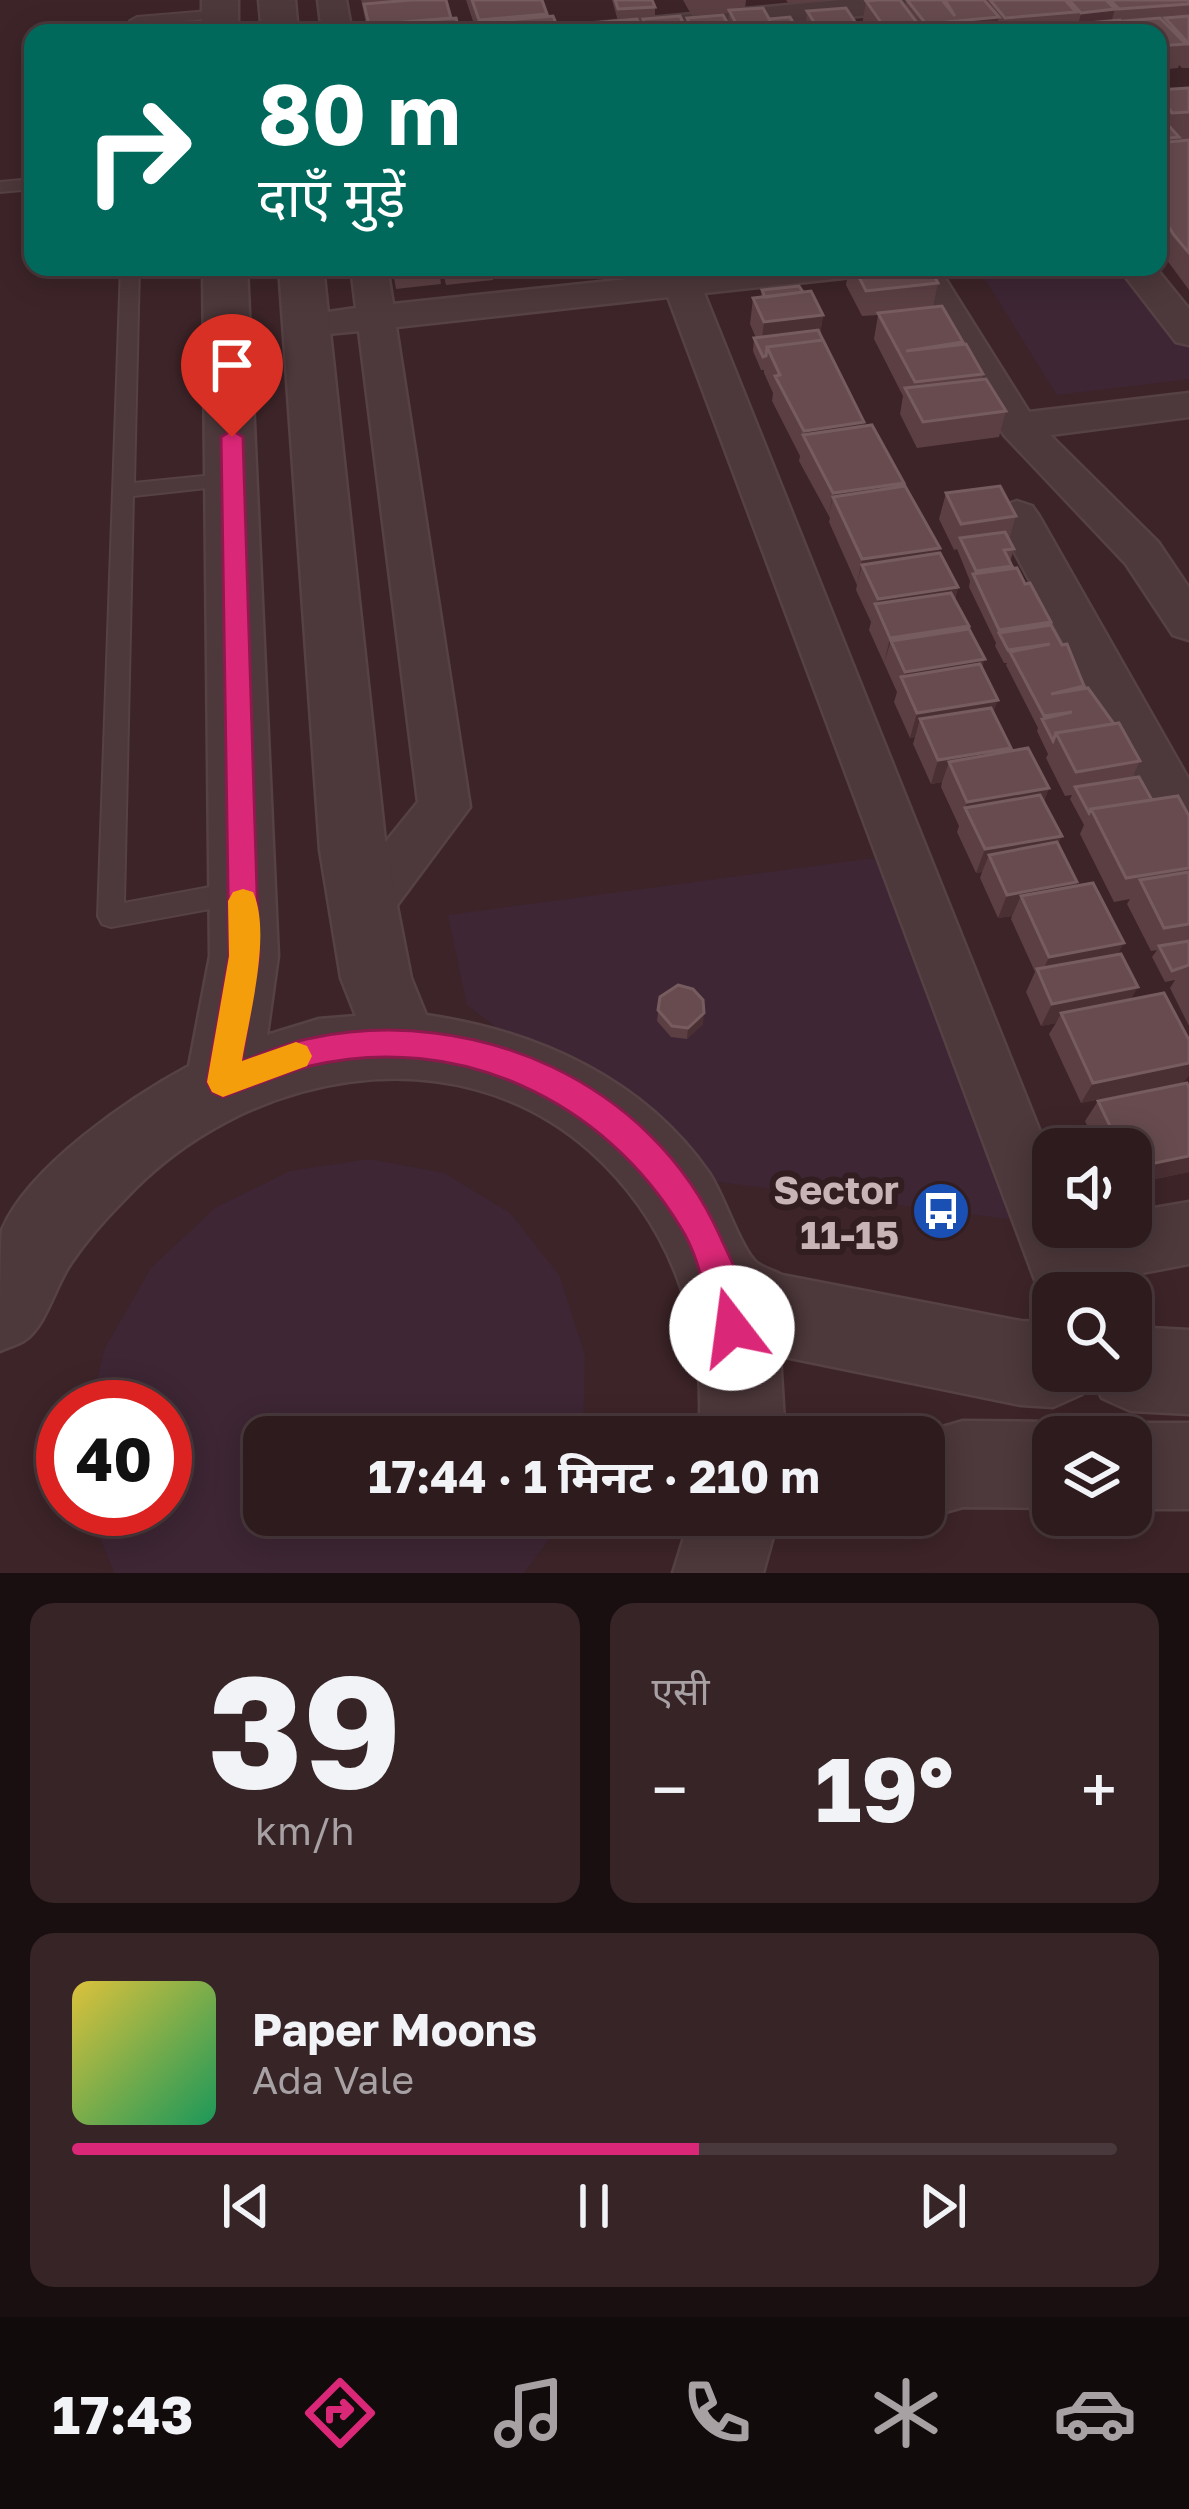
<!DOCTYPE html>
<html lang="hi">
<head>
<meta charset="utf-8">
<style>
	body { margin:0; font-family:"Golos Text","Noto Sans Devanagari",sans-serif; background:#362427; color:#f1f3f6; height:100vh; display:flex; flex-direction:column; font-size:45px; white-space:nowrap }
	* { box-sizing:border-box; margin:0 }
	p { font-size:39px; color:#a7a1a4 }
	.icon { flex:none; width:66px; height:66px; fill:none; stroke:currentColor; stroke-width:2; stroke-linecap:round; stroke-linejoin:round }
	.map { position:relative; height:1573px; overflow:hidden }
	.details { display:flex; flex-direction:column; gap:30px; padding:30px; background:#190f10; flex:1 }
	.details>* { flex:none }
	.hud { position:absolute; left:24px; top:24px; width:1143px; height:252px; border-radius:24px; box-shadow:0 6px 30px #0003,0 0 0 3px #49393c; background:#00695c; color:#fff; overflow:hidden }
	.tools { position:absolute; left:1032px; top:1128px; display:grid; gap:24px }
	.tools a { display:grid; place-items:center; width:120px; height:120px; border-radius:24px; background:#2e1b1e; box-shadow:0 6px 30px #0003,0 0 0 3px #49393c; font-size:60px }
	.speed { position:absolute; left:36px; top:1380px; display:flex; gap:24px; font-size:60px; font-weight:700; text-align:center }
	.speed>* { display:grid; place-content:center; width:156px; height:156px; border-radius:50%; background:#2e1b1e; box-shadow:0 6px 30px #0003,0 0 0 3px #49393c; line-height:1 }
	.speed .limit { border:18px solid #d22; background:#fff; color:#111 }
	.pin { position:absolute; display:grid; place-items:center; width:102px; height:102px; color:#fff; margin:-123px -51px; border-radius:50% 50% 50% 0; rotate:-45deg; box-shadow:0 0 12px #0007 }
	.pin .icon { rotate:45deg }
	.me { position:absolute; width:132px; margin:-66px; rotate:345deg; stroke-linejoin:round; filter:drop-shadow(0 0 9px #0008) }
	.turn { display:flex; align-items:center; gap:42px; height:252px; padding:0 36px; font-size:54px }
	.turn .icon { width:156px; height:156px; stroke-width:2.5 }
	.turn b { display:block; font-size:84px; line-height:102px }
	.big { font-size:90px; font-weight:700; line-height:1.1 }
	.details .tile { flex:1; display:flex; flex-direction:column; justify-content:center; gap:18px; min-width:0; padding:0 42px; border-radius:24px; background:#362427 }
	.details .dial { align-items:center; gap:0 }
	.dial b { font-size:156px; line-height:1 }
	.song { display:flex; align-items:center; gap:36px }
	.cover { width:144px; height:144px; border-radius:18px; background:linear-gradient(135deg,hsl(50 70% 55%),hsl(150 70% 35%)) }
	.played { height:12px; border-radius:6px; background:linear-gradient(90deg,#db2777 60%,#49393c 60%) }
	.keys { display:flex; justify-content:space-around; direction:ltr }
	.heat { display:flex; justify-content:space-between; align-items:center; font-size:66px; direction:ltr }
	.details .tiles { flex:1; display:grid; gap:30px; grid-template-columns:1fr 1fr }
	.tile:last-child { grid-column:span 2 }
	.trip { position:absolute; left:243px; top:1416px; width:702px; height:120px; border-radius:24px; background:#2e1b1e; box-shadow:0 6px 30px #0003,0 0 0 3px #49393c; font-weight:700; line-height:120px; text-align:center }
	.tabs { display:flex; height:192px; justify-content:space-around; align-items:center; background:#120b0c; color:#a7a1a4 }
	.tabs .icon { width:84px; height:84px }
	.tabs .current { color:#db2777 }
	.tabs b { font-size:54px; color:#f1f3f6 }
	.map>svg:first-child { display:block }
</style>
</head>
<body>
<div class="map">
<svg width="1189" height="1573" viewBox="0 0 1189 1573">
	<rect width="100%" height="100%" fill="#3d2428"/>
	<!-- green -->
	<path fill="#3e2634" d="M 1012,267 L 1129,267 L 1189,348 L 1189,379 L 1057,395 L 980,271 Z
		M 882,857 L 1015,1220 L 696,1179 L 467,1005 L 448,915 Z
		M 369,1159 L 444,1173 L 510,1213 L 559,1275 L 585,1355 L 583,1437 L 264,1437 L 264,1515 L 560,1515 L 555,1531 L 524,1573 L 114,1573 L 89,1509 L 165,1509 L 165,1407 L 90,1407 L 105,1348 L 151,1268 L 215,1208 L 290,1171 Z"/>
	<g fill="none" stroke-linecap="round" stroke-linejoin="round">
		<defs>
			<path id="service" d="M 221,10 L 228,14 L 226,17 L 137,25 L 130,21 L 137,17 Z
				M 33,179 L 33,189 L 0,192 L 0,182 Z
				M 121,267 L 139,267 L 134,483 L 234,473 L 244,479 L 234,485 L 133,496 L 124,903 L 237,882 L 246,885 L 250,893 L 246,901 L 237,904 L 111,927 L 102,924 L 98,916 Z"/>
			<path id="minor" d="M 318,0 L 346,0 L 352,33 L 322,33 Z
				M 841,0 L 946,0 L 932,9 L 679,33 L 572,33 L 587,24 Z
				M 351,267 L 387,267 L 393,304 L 741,267 L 861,267 L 856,275 L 843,278 L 704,293 L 1053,1164 L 1053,1227 L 1131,1227 L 1131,1212 L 1189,1202 L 1189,1264 L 1058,1289 L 1035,1280 L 668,297 L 396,327 L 470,807 L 383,924 L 364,931 L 345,924 L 337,908 L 345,892 L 418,802 L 359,331 L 306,336 L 293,333 L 287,325 L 293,317 L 356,308 Z
				M 902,267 L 938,267 L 1029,412 L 1189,393 L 1189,417 L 1050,435 L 1158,542 L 1189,588 L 1189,640 L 1173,635 L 1126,564 L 1004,435 Z
				M 1118,267 L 1155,267 L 1189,309 L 1189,345 L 1176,342 Z
				M 1017,501 L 1032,506 L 1039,516 L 1189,780 L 1189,848 L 1171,842 L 995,516 L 1002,506 Z"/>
			<path id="tertiary" d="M 202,0 L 238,0 L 238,33 L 202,33 Z
				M 259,0 L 295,0 L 298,33 L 262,33 Z
				M 203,267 L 247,267 L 278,956 L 267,1035 L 319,1019 L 356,1016 L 341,978 L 320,850 L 279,267 L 323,267 L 386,850 L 411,978 L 426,1015 C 537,1031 644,1079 709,1173 C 723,1193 742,1252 757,1263 C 764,1268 774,1271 782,1275 L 1021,1321 L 1053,1323 L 1053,1371 L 1131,1371 L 1131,1327 L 1189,1330 L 1189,1414 L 1131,1411 L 1102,1398 L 1091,1373 L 1082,1394 L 1053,1407 L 1021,1405 L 780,1356 L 785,1437 L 699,1437 C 707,1328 673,1225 590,1151 C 452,1029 242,1072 124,1200 C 105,1219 86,1241 71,1263 C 56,1284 46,1326 25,1340 C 18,1345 8,1347 0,1351 C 0,1321 0,1255 2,1230 C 28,1167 131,1097 189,1066 L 210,956 Z
				M 963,1421 L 1053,1422 L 1084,1434 L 1053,1437 L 1053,1508 L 963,1507 L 924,1518 L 918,1515 L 924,1515 L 924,1437 L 908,1437 Z
				M 1131,1423 L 1189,1423 L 1189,1509 L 1131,1509 L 1131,1437 L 1100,1437 Z
				M 691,1515 L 779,1515 L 763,1573 L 673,1573 Z"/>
		</defs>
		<!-- service casing -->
		<use href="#service" stroke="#564144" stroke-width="4"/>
		<!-- minor casing -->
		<use href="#minor" stroke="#564144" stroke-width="5"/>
		<!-- tertiary casing -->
		<use href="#tertiary" stroke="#564144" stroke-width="5"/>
		<!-- service -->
		<use href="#service" fill="#4d383b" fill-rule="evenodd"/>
		<!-- minor -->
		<use href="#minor" fill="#4d383b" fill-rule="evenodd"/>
		<!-- tertiary -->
		<use href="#tertiary" fill="#4d383b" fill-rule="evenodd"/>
	</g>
	<!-- wall -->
	<path fill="#5b3f43" d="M 361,0 L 446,0 L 451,18 L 460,33 L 368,33 Z
		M 466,0 L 542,0 L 547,16 L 559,33 L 477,33 Z
		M 612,0 L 652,0 L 655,7 L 655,18 L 686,29 L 687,18 L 728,24 L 729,13 L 692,16 L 683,0 L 746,0 L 745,9 L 799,33 L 602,33 L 602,22 L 618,21 Z
		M 786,0 L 828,0 L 789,4 Z
		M 906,0 L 1189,0 L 1189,68 L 1182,68 L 1179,65 L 1178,68 L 1158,70 L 1158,33 L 868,33 L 862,25 L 866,1 L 905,6 Z
		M 807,11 L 861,31 L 860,33 L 805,33 Z
		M 1189,88 L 1189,290 L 1158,248 L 1158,90 Z
		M 392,267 L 439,267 L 441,284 L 396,289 Z
		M 442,267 L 492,267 L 493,280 L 446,285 Z
		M 493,267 L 542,267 L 542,274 L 496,279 Z
		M 547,267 L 596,267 L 596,270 L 549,275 Z
		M 600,267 L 645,267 L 601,272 Z
		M 849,267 L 929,267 L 938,283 L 933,307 L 983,374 L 982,379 L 1006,411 L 999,437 L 917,448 L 900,414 L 903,396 L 874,339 L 878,315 L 862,316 L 846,285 Z
		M 762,290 L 803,292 L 823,315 L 820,335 L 864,422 L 863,427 L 904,483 L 904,486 L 940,548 L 938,553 L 958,587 L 955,599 L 969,626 L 968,629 L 982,668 L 993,713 L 1010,751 L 1049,788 L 1044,801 L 1058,844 L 1077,882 L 1075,886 L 1118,954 L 1130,999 L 1184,1082 L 1081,1103 L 1049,1034 L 1056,1023 L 1041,1026 L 1026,992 L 1035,972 L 1011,919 L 1012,916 L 998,918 L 980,878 L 982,872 L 976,873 L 957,832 L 959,826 L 941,787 L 942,782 L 931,784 L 913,744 L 915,737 L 910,738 L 894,702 L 897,692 L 869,630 L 871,622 L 856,590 L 857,585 L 829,522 L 830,518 L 799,461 L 800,456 L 772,401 L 773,393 L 764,373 L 764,370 L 761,370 L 753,351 L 754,338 L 756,338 L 750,324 L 753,298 L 761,297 Z
		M 946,493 L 1016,516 L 1009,540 L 1014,549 L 1010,562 L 1011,568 L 1025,584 L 1051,622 L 1050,625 L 1083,689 L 1140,761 L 1132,778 L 1152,800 L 1189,816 L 1189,1026 L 1170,988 L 1175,980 L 1165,982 L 1152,957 L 1157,950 L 1151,951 L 1127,904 L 1130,899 L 1114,902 L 1080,834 L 1084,825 L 1070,799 L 1072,795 L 1065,796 L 1046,758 L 1048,754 L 1037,731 L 1038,728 L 1006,665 L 1007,663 L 1004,663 L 995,646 L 996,643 L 969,587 L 970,581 L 957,549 L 954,550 L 939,519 Z
		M 660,997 L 703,1024 L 687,1039 L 671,1037 L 657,1021 Z
		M 1189,1088 L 1189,1172 L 1131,1184 L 1131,1149 L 1098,1149 L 1085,1121 L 1098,1101 Z"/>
	<!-- shaded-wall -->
	<path fill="#4a2f33" d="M 1115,9 L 1108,33 L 1076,33 L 1081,13 Z
		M 999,17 L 995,33 L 924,33 L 926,24 Z
		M 918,24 L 917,33 L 885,33 L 885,28 Z
		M 558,28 L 559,33 L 507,33 Z
		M 823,315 L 819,340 L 761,348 L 764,322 Z
		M 864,422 L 859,448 L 803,435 L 804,431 Z
		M 904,483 L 899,508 L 833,497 L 828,519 L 833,493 Z
		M 940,548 L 933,574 L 862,565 L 857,585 L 862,559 Z
		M 958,587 L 951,612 L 876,607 L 878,599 Z
		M 969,626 L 961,651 L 891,641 L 884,663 L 890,638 Z
		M 985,659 L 977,684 L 903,682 L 905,672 Z
		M 998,700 L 989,725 L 920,719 L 915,737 L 910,738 L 917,713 Z
		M 1011,748 L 1002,772 L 949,762 L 942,782 L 931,784 L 938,760 Z
		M 1049,788 L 1039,812 L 965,808 L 959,826 L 967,802 Z
		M 1062,836 L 1051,859 L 989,855 L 982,872 L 976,873 L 985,849 Z
		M 1077,882 L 1066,905 L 1021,896 L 1012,916 L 998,918 L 1007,895 Z
		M 1124,943 L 1112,965 L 1040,977 L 1049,957 Z
		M 1138,987 L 1125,1009 L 1061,1013 L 1056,1023 L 1041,1026 L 1052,1004 Z
		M 704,1013 L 703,1024 L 687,1039 L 688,1028 Z
		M 1189,1063 L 1189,1076 L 1184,1082 L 1081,1103 L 1093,1083 Z
		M 1189,1156 L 1189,1172 L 1131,1184 L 1131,1168 Z"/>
	<!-- building -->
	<path fill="#674b4f" stroke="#765c5f" stroke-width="3" d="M 411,0 L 446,0 L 451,18 L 369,25 L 364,4 Z
		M 472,0 L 542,0 L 547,14 L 479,20 Z
		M 615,0 L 652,0 L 655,7 L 618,9 Z
		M 878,0 L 900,0 L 918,24 L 885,28 L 866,1 Z
		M 907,0 L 942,0 L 955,16 L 945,0 L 984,0 L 999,17 L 926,24 Z
		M 990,0 L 1065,0 L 1076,12 L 1005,18 Z
		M 1069,0 L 1106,0 L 1115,9 L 1081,13 Z
		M 1110,0 L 1189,0 L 1189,4 L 1119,9 Z
		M 763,8 L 777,33 L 741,33 L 729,10 Z
		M 846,8 L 861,31 L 821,33 L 807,11 Z
		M 723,15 L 733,33 L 694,33 L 687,18 Z
		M 553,16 L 558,28 L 488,33 L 484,22 Z
		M 680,16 L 688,33 L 649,33 L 643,19 Z
		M 1189,16 L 1189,44 L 1165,18 Z
		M 790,17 L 799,33 L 777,33 L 769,19 Z
		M 456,18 L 460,33 L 369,33 L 368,25 Z
		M 1160,18 L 1186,44 L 1158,46 L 1158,33 L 1135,33 L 1124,21 Z
		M 637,19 L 643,33 L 606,33 L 602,22 Z
		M 1120,20 L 1131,33 L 1060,33 L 1054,26 Z
		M 1052,27 L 1057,33 L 1017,33 L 1015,30 Z
		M 1189,88 L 1189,112 L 1172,113 L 1158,94 L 1158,90 Z
		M 1158,114 L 1179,137 L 1158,139 Z
		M 1189,140 L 1189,253 L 1174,235 L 1158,209 L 1158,143 Z
		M 854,267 L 929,267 L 938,283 L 866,291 Z
		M 799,286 L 803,292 L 765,297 L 762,290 Z
		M 811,291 L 823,315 L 764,322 L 753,298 Z
		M 942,306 L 963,342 L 906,351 L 966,344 L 983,374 L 915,382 L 878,313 Z
		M 818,330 L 823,340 L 767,347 L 766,356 L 763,357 L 754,338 Z
		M 823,340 L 864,422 L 804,431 L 775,376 L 780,375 L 767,347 Z
		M 986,379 L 1006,411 L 923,422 L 905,388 Z
		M 872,425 L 904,483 L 833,493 L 803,435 Z
		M 905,486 L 940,548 L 862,559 L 833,497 Z
		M 1000,486 L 1016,516 L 961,524 L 946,493 Z
		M 1005,532 L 1014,549 L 1004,550 L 1012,566 L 976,571 L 960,538 Z
		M 940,553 L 958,587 L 878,599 L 862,565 Z
		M 1017,568 L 1025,584 L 1030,583 L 1051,622 L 999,630 L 973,574 Z
		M 951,593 L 969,626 L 890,638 L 875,604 Z
		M 1051,625 L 1062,645 L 1067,644 L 1084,686 L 1051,694 L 1088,688 L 1114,724 L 1056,733 L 1053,741 L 1042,719 L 1072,712 L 1044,716 L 1010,652 L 1050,644 L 1008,650 L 999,633 Z
		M 969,629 L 985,659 L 905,672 L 891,641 Z
		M 980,664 L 998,700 L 917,713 L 901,677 Z
		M 991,708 L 1011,748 L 938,760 L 920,719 Z
		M 1119,723 L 1140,761 L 1076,772 L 1056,733 Z
		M 1028,748 L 1049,788 L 967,802 L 949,762 Z
		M 1139,777 L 1152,800 L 1091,809 L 1089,813 L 1075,787 Z
		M 1040,795 L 1062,836 L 985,849 L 965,808 Z
		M 1178,796 L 1189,816 L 1189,868 L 1126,878 L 1091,809 Z
		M 1057,842 L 1077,882 L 1007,895 L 989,855 Z
		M 1189,872 L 1189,924 L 1164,928 L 1140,880 Z
		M 1093,883 L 1124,943 L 1049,957 L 1021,896 Z
		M 1189,941 L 1189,965 L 1172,971 L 1159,946 Z
		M 1121,954 L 1138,987 L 1052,1004 L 1037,969 Z
		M 678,985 L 693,989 L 703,1000 L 704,1013 L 688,1028 L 672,1026 L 658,1010 L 660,997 Z
		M 1164,993 L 1189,1040 L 1189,1063 L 1093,1083 L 1061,1013 Z
		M 1187,1083 L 1189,1088 L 1189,1156 L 1131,1168 L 1131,1149 L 1121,1149 L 1098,1101 Z"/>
	<!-- route -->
	<path fill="#db2777" stroke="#8e194d" stroke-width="3" d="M 232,430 L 243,437 L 259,956 L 242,1061 C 265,1053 289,1042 312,1038 C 474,1004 652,1082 720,1236 C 733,1266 759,1307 745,1340 L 732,1346 L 720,1340 C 704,1303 703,1263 681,1228 C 604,1100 458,1031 310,1066 C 281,1074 252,1087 223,1097 L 212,1092 L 207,1082 L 229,956 L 221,437 Z"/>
	<!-- slow -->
	<path fill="#f59e0b" d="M 243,889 L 253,892 C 272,933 249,1017 242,1061 L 296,1042 L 307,1046 L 312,1056 L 307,1066 L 223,1097 L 212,1092 L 207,1082 L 229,956 L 228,901 L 233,892 Z"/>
	<!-- icons -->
	<defs>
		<symbol id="bus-disc" viewBox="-11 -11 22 22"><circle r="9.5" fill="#1a4fb4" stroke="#321d20"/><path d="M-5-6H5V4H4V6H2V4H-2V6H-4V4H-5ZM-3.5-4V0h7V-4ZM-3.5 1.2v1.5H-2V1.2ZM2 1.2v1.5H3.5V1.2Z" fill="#fff"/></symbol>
	</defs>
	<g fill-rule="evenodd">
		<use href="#bus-disc" x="908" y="1178" width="66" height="66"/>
	</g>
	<g text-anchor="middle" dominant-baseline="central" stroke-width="12" stroke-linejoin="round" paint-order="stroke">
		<!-- near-poi labels -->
		<g font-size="39" font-weight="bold" fill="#c8b3b6" stroke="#321d20" text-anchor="end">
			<text x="899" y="1189">Sector<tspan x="899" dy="45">11-15</tspan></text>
		</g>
	</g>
</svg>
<div class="tools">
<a><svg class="icon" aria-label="sound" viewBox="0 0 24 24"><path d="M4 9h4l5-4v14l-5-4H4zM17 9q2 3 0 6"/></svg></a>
<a><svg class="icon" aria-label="search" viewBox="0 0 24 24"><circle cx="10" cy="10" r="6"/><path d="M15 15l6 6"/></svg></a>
<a><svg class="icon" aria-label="layers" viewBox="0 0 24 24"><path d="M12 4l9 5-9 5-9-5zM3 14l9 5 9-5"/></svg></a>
</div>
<div class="speed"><div class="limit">40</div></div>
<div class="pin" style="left:232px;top:437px;background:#d93025"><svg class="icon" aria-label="arrive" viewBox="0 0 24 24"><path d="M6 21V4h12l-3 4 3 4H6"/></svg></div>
<svg class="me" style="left:732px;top:1328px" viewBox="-20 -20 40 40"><circle r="19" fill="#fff"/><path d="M0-13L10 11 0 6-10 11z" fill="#db2777"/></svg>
<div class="trip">17:44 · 1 मिनट · 210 m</div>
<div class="hud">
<div class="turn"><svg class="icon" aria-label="right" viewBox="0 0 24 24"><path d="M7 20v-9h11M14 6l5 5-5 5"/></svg><div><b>80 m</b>दाएँ मुड़ें</div></div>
</div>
</div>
<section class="details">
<div class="tiles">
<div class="tile dial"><b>39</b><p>km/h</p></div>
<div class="tile"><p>एसी</p>
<div class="heat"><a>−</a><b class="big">19°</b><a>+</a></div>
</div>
<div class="tile">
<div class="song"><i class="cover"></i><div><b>Paper Moons</b><p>Ada Vale</p></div></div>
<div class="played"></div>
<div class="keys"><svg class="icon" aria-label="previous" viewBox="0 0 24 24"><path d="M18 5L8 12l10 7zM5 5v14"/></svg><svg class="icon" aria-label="pause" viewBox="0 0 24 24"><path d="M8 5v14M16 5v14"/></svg><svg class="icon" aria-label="next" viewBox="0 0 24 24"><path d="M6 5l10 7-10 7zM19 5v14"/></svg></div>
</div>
</div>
</section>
<nav class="tabs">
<b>17:43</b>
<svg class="icon current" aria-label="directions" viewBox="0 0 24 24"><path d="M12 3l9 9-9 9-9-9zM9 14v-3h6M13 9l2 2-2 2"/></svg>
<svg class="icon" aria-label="music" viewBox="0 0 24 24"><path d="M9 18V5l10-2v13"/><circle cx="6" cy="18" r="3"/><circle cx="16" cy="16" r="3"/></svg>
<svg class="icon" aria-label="phone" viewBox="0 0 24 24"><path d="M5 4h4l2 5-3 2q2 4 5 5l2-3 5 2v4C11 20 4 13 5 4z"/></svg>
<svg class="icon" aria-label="climate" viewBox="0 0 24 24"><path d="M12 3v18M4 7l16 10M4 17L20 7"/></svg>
<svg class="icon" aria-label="car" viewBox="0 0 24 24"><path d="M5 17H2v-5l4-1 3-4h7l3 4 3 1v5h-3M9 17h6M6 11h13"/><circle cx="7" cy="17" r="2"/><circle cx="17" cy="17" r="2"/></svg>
</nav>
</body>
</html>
